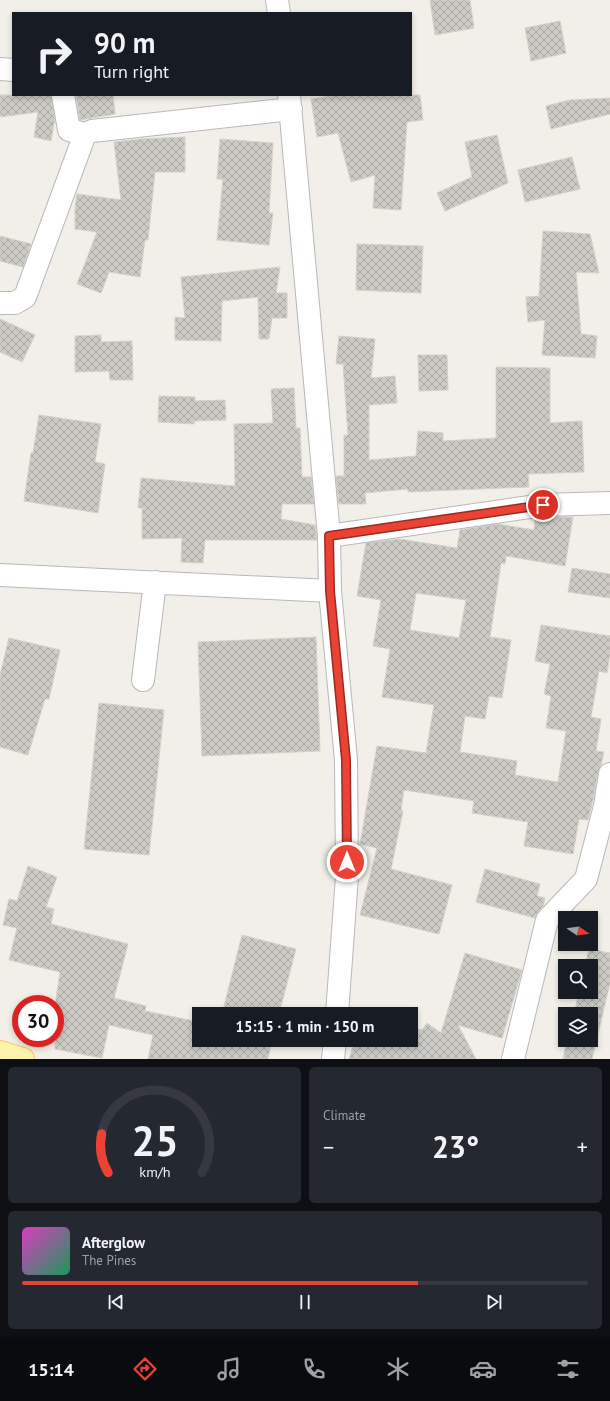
<!DOCTYPE html>
<html lang="en">
<head>
<meta charset="utf-8">
<style>
	body { margin:0; font-family:"PT Sans",sans-serif; background:#242831; color:#f1f3f6; height:100vh; display:flex; flex-direction:column; font-size:15px; white-space:nowrap }
	* { box-sizing:border-box; margin:0 }
	p { font-size:13px; color:#9ea1a6 }
	.icon { flex:none; width:22px; height:22px; fill:none; stroke:currentColor; stroke-width:2; stroke-linecap:round; stroke-linejoin:round }
	.map { position:relative; height:1059px; overflow:hidden }
	.sheet { display:flex; flex-direction:column; gap:8px; padding:8px; background:#0d0f14; flex:1 }
	.sheet>* { flex:none }
	.guide { position:absolute; left:12px; top:12px; width:400px; height:84px; border-radius:0px; box-shadow:0 2px 6px #0003; background:#171b24; color:#f1f3f6; overflow:hidden }
	.needle { width:26px; rotate:103deg }
	.fabs { position:absolute; left:558px; top:911px; display:grid; gap:8px }
	.fabs a { display:grid; place-items:center; width:40px; height:40px; border-radius:0px; background:#171b24; box-shadow:0 2px 6px #0003; font-size:20px }
	.speed { position:absolute; left:12px; top:995px; display:flex; gap:8px; font-size:20px; font-weight:700; text-align:center }
	.speed>* { display:grid; place-content:center; width:52px; height:52px; border-radius:50%; background:#171b24; box-shadow:0 2px 6px #0003; line-height:1 }
	.speed .limit { border:6px solid #d22; background:#fff; color:#111 }
	.pin { position:absolute; display:grid; place-items:center; width:34px; height:34px; color:#fff; margin:-17px; border:2px solid #fff; border-radius:50%; box-shadow:0 1px 4px #0007 }
	.me { position:absolute; width:44px; margin:-22px; rotate:0deg; stroke-linejoin:round; filter:drop-shadow(0 0 3px #0008) }
	.turn { display:flex; align-items:center; gap:14px; height:84px; padding:0 16px; font-size:18px }
	.turn .icon { width:52px; height:52px; stroke-width:2.5 }
	.turn b { display:block; font-size:28px; line-height:34px }
	.big { font-size:30px; font-weight:700; line-height:1.1 }
	.sheet .tile { flex:1; display:flex; flex-direction:column; justify-content:center; gap:6px; min-width:0; padding:0 14px; border-radius:6px; background:#242831 }
	.sheet .dial { align-items:center; gap:0 }
	.dial svg { height:104px; overflow:visible; fill:none; stroke:#363941; stroke-width:7; stroke-linecap:round; text-anchor:middle }
	.dial text { fill:#f1f3f6; stroke:none }
	.song { display:flex; align-items:center; gap:12px }
	.cover { width:48px; height:48px; border-radius:6px; background:linear-gradient(135deg,hsl(310 70% 55%),hsl(150 70% 35%)) }
	.played { height:4px; border-radius:2px; background:linear-gradient(90deg,#ea4335 70%,#363941 70%) }
	.keys { display:flex; justify-content:space-around; direction:ltr }
	.heat { display:flex; justify-content:space-between; align-items:center; font-size:22px; direction:ltr }
	.sheet .tiles { flex:1; display:grid; gap:8px; grid-template-columns:1fr 1fr }
	.tile:last-child { grid-column:span 2 }
	.trip { position:absolute; left:192px; top:1007px; width:226px; height:40px; border-radius:0px; background:#171b24; box-shadow:0 2px 6px #0003; font-weight:700; line-height:40px; text-align:center }
	.dock { display:flex; height:64px; justify-content:space-around; align-items:center; background:#090b0e; color:#9ea1a6 }
	.dock .icon { width:28px; height:28px }
	.dock .current { color:#ea4335 }
	.dock b { font-size:18px; color:#f1f3f6 }
	.map>svg:first-child { display:block }
</style>
</head>
<body>
<div class="map">
<svg width="610" height="1059" viewBox="0 0 610 1059">
	<defs>
		<pattern id="building-cross-hatch" width="8" height="8" patternUnits="userSpaceOnUse"><rect width="8" height="8" fill="#cccac5"/><path d="M0 0l8 8M0 8l8-8" fill="none" stroke="#a9a8a4"/></pattern>
	</defs>
	<rect width="100%" height="100%" fill="#f1efe8"/>
	<!-- building -->
	<path fill="url(#building-cross-hatch)" stroke="#d6d1c6" fill-rule="evenodd" d="M 430,0 L 470,0 L 474,28 L 435,35 Z
		M 560,21 L 566,53 L 531,61 L 525,28 Z
		M 0,95 L 51,95 L 55,123 L 54,123 L 51,141 L 34,137 L 38,112 L 0,117 Z
		M 76,95 L 113,95 L 115,114 L 80,120 Z
		M 338,95 L 420,95 L 423,120 L 407,122 L 401,210 L 373,208 L 375,175 L 351,182 L 338,133 L 317,137 L 311,99 Z
		M 610,98 L 610,114 L 551,129 L 546,106 L 570,100 Z
		M 497,135 L 508,183 L 445,211 L 437,193 L 472,177 L 465,142 Z
		M 185,137 L 185,172 L 155,172 L 148,240 L 145,240 L 140,277 L 109,272 L 101,293 L 77,284 L 97,232 L 75,229 L 75,208 L 77,194 L 121,200 L 114,142 L 141,139 Z
		M 220,139 L 273,143 L 269,213 L 273,213 L 269,245 L 217,240 L 223,179 L 217,179 Z
		M 572,157 L 580,189 L 525,202 L 518,170 Z
		M 543,231 L 590,234 L 599,273 L 576,272 L 581,334 L 597,336 L 595,358 L 542,355 L 545,320 L 528,322 L 526,297 L 539,296 Z
		M 0,236 L 31,244 L 23,267 L 0,261 Z
		M 357,244 L 423,246 L 421,293 L 356,290 Z
		M 280,267 L 276,293 L 287,293 L 287,318 L 272,318 L 269,339 L 259,339 L 258,297 L 222,301 L 221,341 L 175,340 L 175,317 L 185,318 L 181,277 Z
		M 0,319 L 35,335 L 22,362 L 0,352 Z
		M 101,335 L 101,342 L 132,341 L 133,380 L 110,380 L 109,371 L 75,372 L 75,336 Z
		M 339,336 L 375,339 L 371,378 L 395,376 L 397,403 L 369,405 L 369,460 L 416,456 L 418,431 L 443,433 L 443,441 L 496,438 L 496,367 L 550,368 L 550,423 L 582,421 L 584,472 L 528,474 L 529,487 L 408,492 L 408,489 L 365,493 L 366,504 L 339,504 L 336,476 L 344,476 L 344,435 L 348,435 L 343,364 L 336,364 Z
		M 418,355 L 447,355 L 448,390 L 419,391 Z
		M 294,388 L 296,428 L 300,428 L 302,477 L 311,477 L 314,504 L 282,504 L 281,519 L 315,525 L 317,540 L 205,540 L 203,563 L 181,562 L 182,538 L 142,539 L 142,508 L 138,508 L 141,478 L 235,486 L 234,424 L 273,423 L 271,389 Z
		M 159,396 L 195,397 L 195,401 L 225,400 L 226,420 L 194,421 L 194,424 L 158,422 Z
		M 39,415 L 101,424 L 95,462 L 105,464 L 98,513 L 24,501 L 31,453 L 33,453 Z
		M 544,517 L 573,517 L 565,566 L 506,556 L 505,564 L 501,563 L 490,637 L 511,640 L 502,698 L 489,696 L 485,719 L 465,716 L 460,752 L 517,761 L 515,775 L 558,782 L 566,731 L 546,728 L 551,696 L 544,694 L 550,664 L 535,661 L 541,625 L 610,636 L 610,654 L 607,673 L 599,671 L 591,717 L 601,719 L 596,751 L 604,752 L 601,765 L 598,772 L 593,800 L 588,820 L 579,819 L 573,854 L 524,846 L 528,822 L 472,813 L 474,801 L 404,790 L 401,810 L 403,811 L 391,869 L 452,885 L 439,934 L 360,915 L 377,848 L 360,844 L 377,746 L 426,753 L 434,705 L 382,697 L 390,649 L 373,646 L 381,600 L 357,596 L 366,543 L 399,539 L 457,548 L 460,530 L 497,524 L 534,530 L 535,519 ZM 416,593 L 466,600 L 459,638 L 410,630 Z
		M 572,568 L 610,574 L 610,598 L 568,592 Z
		M 316,637 L 320,751 L 202,756 L 198,642 Z
		M 9,638 L 60,650 L 49,699 L 45,699 L 28,755 L 0,747 L 0,675 Z
		M 99,703 L 164,710 L 149,855 L 84,849 Z
		M 28,866 L 57,877 L 46,907 L 54,909 L 51,924 L 128,944 L 114,998 L 146,1006 L 145,1011 L 199,1022 L 199,1040 L 272,1040 L 268,1059 L 148,1059 L 153,1035 L 109,1025 L 102,1058 L 55,1049 L 55,1006 L 60,972 L 9,960 L 17,928 L 3,925 L 9,899 L 17,901 Z
		M 485,869 L 540,884 L 537,896 L 545,898 L 543,906 L 538,912 L 535,918 L 476,902 Z
		M 242,935 L 296,949 L 279,1014 L 222,1014 Z
		M 589,949 L 610,953 L 610,983 L 592,1059 L 563,1059 L 567,1040 L 591,1040 L 591,1014 L 574,1014 L 579,992 L 591,992 L 591,966 L 585,966 Z
		M 465,953 L 522,970 L 502,1038 L 458,1025 L 476,1059 L 349,1059 L 355,1040 L 411,1040 L 411,1027 L 422,1030 L 427,1023 L 441,1033 Z"/>
	<g fill="none" stroke-linecap="round" stroke-linejoin="round">
		<defs>
			<path id="minor" d="M 277,0 L 279,13
				M 0,69 L 13,70
				M 63,95 L 69,130 L 85,134
				M 289,95 L 329,536 L 330,591 L 346,760 L 347,876 L 337,1014
				M 0,303 L 15,303 L 25,297 L 85,134 L 92,131 L 291,109
				M 329,536 L 543,505 L 610,503
				M 0,575 L 330,591
				M 143,680 L 155,582
				M 333,1059 L 335,1040
				M 513,1059 L 547,920 L 586,879 L 605,806 L 610,774"/>
			<path id="major" d="M 0,1052 L 23,1059"/>
		</defs>
		<!-- minor casing -->
		<use href="#minor" stroke="#b5b8bc" stroke-width="24"/>
		<!-- major casing -->
		<use href="#major" stroke="#f2c960" stroke-width="24"/>
		<!-- minor -->
		<use href="#minor" stroke="#fff" stroke-width="22"/>
		<!-- major -->
		<use href="#major" stroke="#fff2af" stroke-width="22"/>
	</g>
	<g fill="none" stroke-linecap="round" stroke-linejoin="round">
		<defs>
			<path id="route" d="M 347,862 L 346,760 L 330,591 L 329,536 L 543,505"/>
		</defs>
		<!-- route casing -->
		<use href="#route" stroke="#982c22" stroke-width="10"/>
		<!-- route -->
		<use href="#route" stroke="#ea4335" stroke-width="7"/>
	</g>
</svg>
<div class="fabs">
<a><svg class="needle" viewBox="-14 -14 28 28"><path d="M0-13l5 13h-10z" fill="#e53935"/><path d="M0 13l5-13h-10z" fill="#9ea1a6"/></svg></a>
<a><svg class="icon" aria-label="search" viewBox="0 0 24 24"><circle cx="10" cy="10" r="6"/><path d="M15 15l6 6"/></svg></a>
<a><svg class="icon" aria-label="layers" viewBox="0 0 24 24"><path d="M12 4l9 5-9 5-9-5zM3 14l9 5 9-5"/></svg></a>
</div>
<div class="speed"><div class="limit">30</div></div>
<div class="pin" style="left:543px;top:505px;background:#d93025"><svg class="icon" aria-label="arrive" viewBox="0 0 24 24"><path d="M6 21V4h12l-3 4 3 4H6"/></svg></div>
<svg class="me" style="left:347px;top:862px" viewBox="-20 -20 40 40"><circle r="17" fill="#ea4335" stroke="#fff" stroke-width="3"/><path d="M0-11L8 9 0 5-8 9z" fill="#fff"/></svg>
<div class="trip">15:15 · 1 min · 150 m</div>
<div class="guide">
<div class="turn"><svg class="icon" aria-label="right" viewBox="0 0 24 24"><path d="M7 20v-9h11M14 6l5 5-5 5"/></svg><div><b>90 m</b>Turn right</div></div>
</div>
</div>
<section class="sheet">
<div class="tiles">
<div class="tile dial"><svg viewBox="0 0 100 80">
<path d="M14 69A42 42 0 1 1 86 69"/>
<path d="M14 69A42 42 0 0 1 9 39" stroke="#ea4335"/>
<text x="50" y="56" font-size="32" font-weight="700">25</text>
<text x="50" y="72" font-size="11">km/h</text>
</svg></div>
<div class="tile"><p>Climate</p>
<div class="heat"><a>−</a><b class="big">23°</b><a>+</a></div>
</div>
<div class="tile">
<div class="song"><i class="cover"></i><div><b>Afterglow</b><p>The Pines</p></div></div>
<div class="played"></div>
<div class="keys"><svg class="icon" aria-label="previous" viewBox="0 0 24 24"><path d="M18 5L8 12l10 7zM5 5v14"/></svg><svg class="icon" aria-label="pause" viewBox="0 0 24 24"><path d="M8 5v14M16 5v14"/></svg><svg class="icon" aria-label="next" viewBox="0 0 24 24"><path d="M6 5l10 7-10 7zM19 5v14"/></svg></div>
</div>
</div>
</section>
<nav class="dock">
<b>15:14</b>
<svg class="icon current" aria-label="directions" viewBox="0 0 24 24"><path d="M12 3l9 9-9 9-9-9zM9 14v-3h6M13 9l2 2-2 2"/></svg>
<svg class="icon" aria-label="music" viewBox="0 0 24 24"><path d="M9 18V5l10-2v13"/><circle cx="6" cy="18" r="3"/><circle cx="16" cy="16" r="3"/></svg>
<svg class="icon" aria-label="phone" viewBox="0 0 24 24"><path d="M5 4h4l2 5-3 2q2 4 5 5l2-3 5 2v4C11 20 4 13 5 4z"/></svg>
<svg class="icon" aria-label="climate" viewBox="0 0 24 24"><path d="M12 3v18M4 7l16 10M4 17L20 7"/></svg>
<svg class="icon" aria-label="car" viewBox="0 0 24 24"><path d="M5 17H2v-5l4-1 3-4h7l3 4 3 1v5h-3M9 17h6M6 11h13"/><circle cx="7" cy="17" r="2"/><circle cx="17" cy="17" r="2"/></svg>
<svg class="icon" aria-label="filters" viewBox="0 0 24 24"><path d="M4 7h16M4 17h16"/><circle cx="9" cy="7" r="2"/><circle cx="15" cy="17" r="2"/></svg>
</nav>
</body>
</html>
